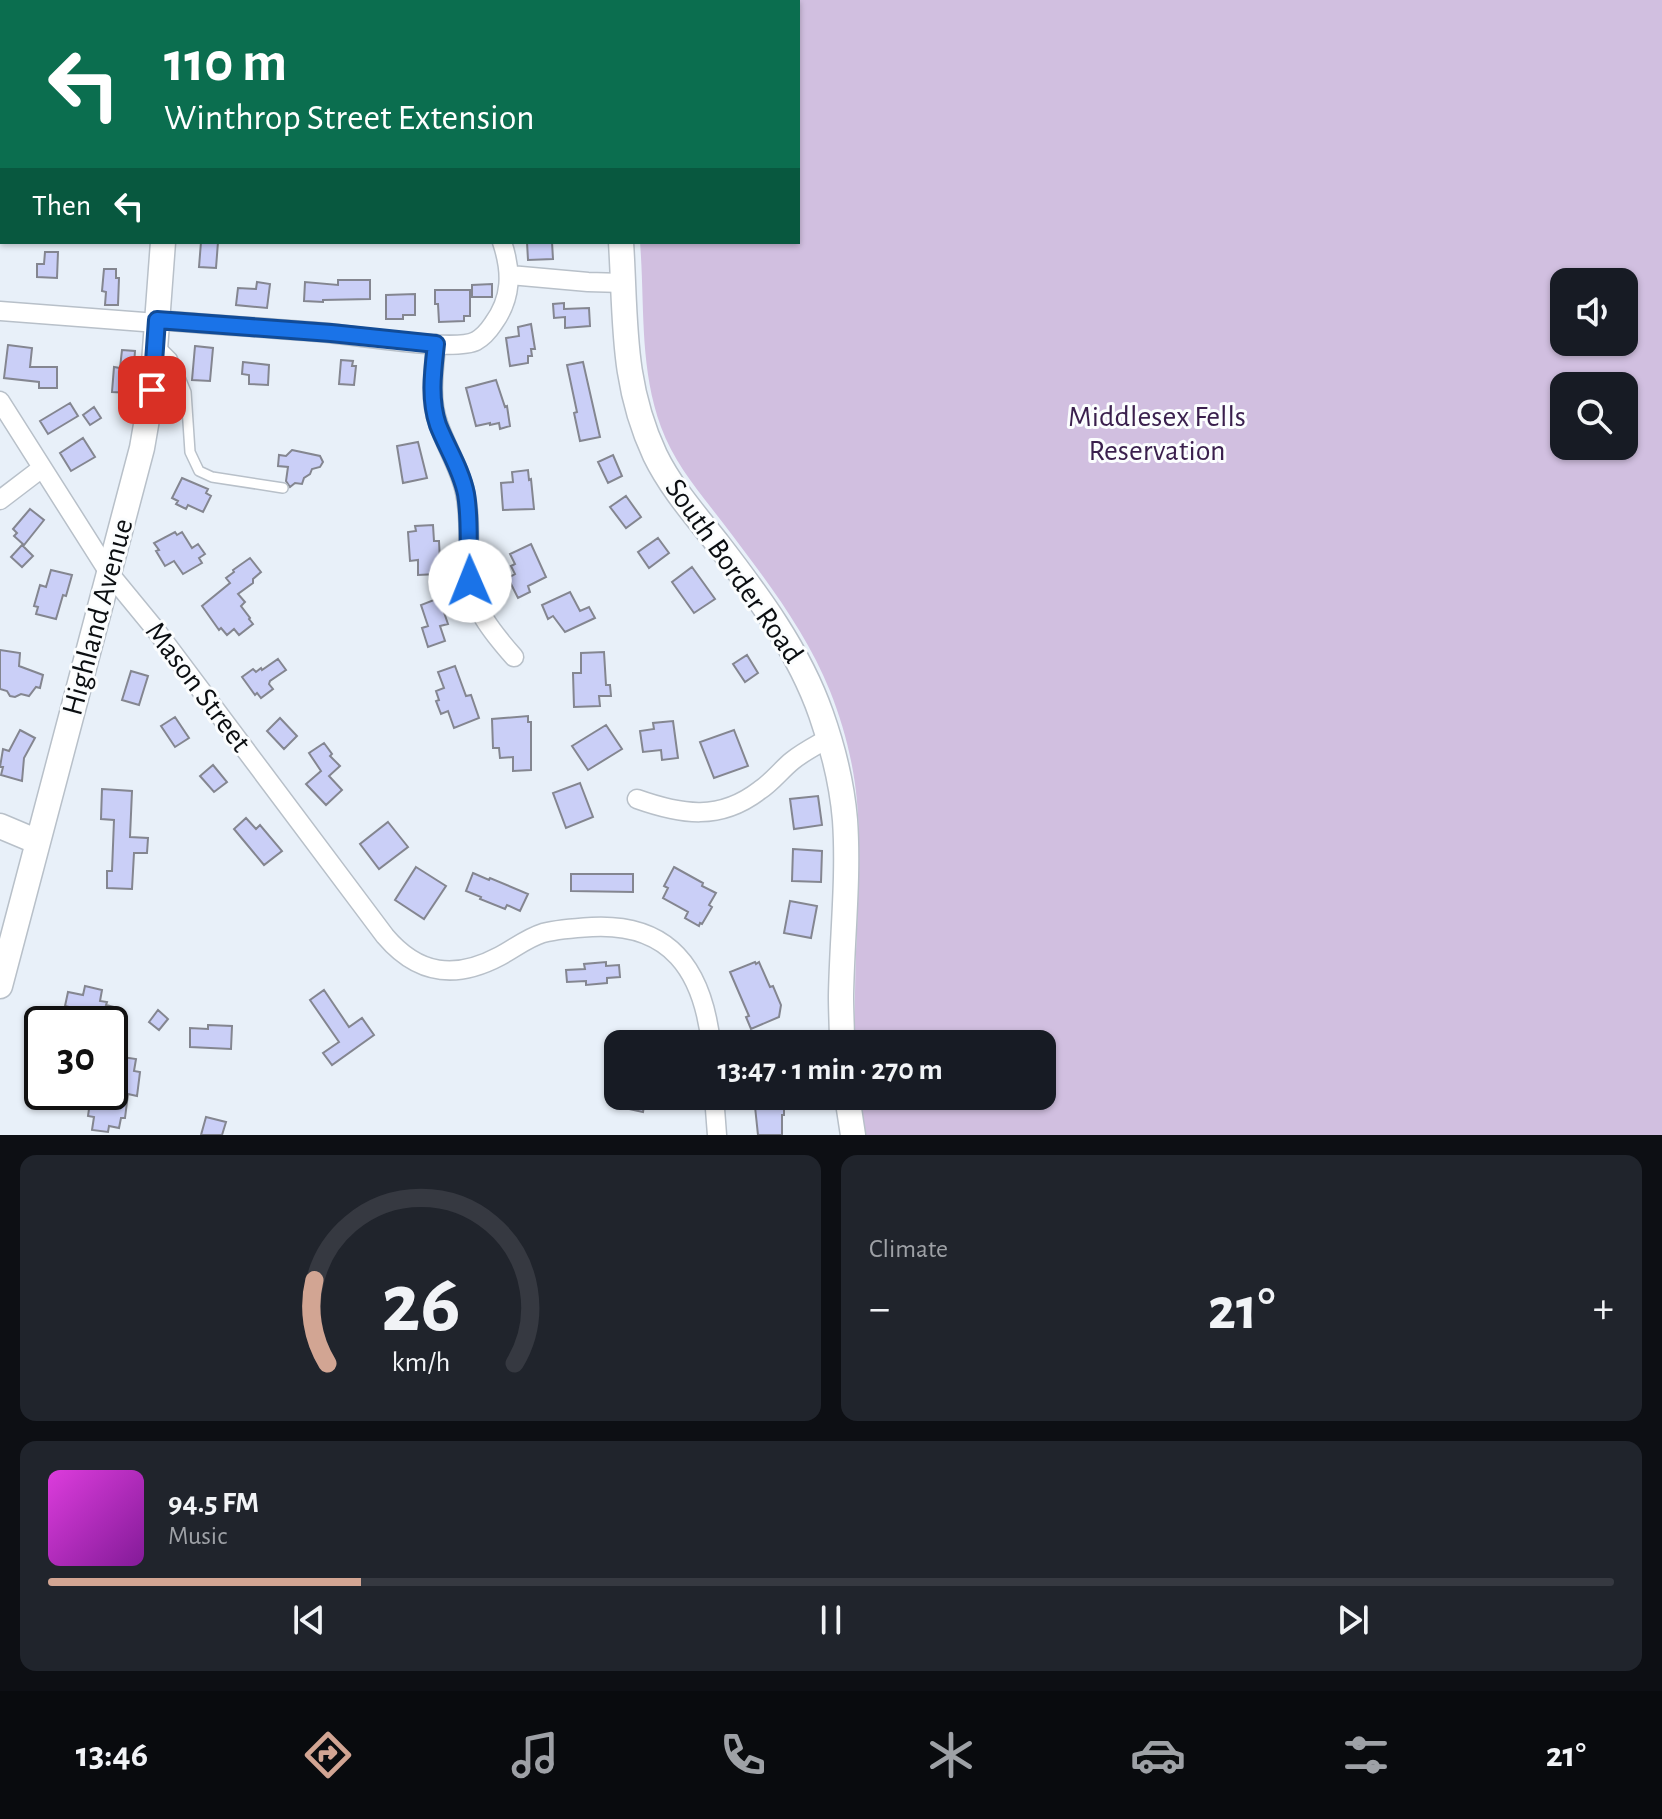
<!DOCTYPE html>
<html lang="en">
<head>
<meta charset="utf-8">
<style>
	body { margin:0; font-family:"Alegreya Sans",sans-serif; background:#20242c; color:#f1f3f6; height:100vh; display:flex; flex-direction:column; font-size:30px; white-space:nowrap }
	* { box-sizing:border-box; margin:0 }
	p { font-size:26px; color:#9ea1a6 }
	.icon { flex:none; width:44px; height:44px; fill:none; stroke:currentColor; stroke-width:2; stroke-linecap:round; stroke-linejoin:round }
	.map { position:relative; height:1135px; overflow:hidden }
	.side { display:flex; flex-direction:column; gap:20px; padding:20px; background:#0d0f14; flex:1 }
	.side>* { flex:none }
	.guide { position:absolute; left:0px; top:0px; width:800px; height:244px; box-shadow:0 2px 6px #0004; background:#0b6e4f; color:#fff; overflow:hidden }
	.fabs { position:absolute; left:1550px; top:268px; display:grid; gap:16px }
	.fabs a { display:grid; place-items:center; width:88px; height:88px; border-radius:16px; background:#171b24; box-shadow:0 2px 6px #0004; font-size:40px }
	.speed { position:absolute; left:24px; top:1006px; display:flex; gap:16px; font-size:40px; font-weight:700; text-align:center }
	.speed>* { display:grid; place-content:center; width:104px; height:104px; border-radius:50%; background:#171b24; box-shadow:0 2px 6px #0004; line-height:1 }
	.speed .limit { border:4px solid #111; border-radius:12px; background:#fff; color:#111 }
	.pin { position:absolute; display:grid; place-items:center; width:68px; height:68px; color:#fff; margin:-34px; border-radius:16px; box-shadow:0 4px 12px #0006 }
	.me { position:absolute; width:88px; margin:-44px; rotate:359deg; stroke-linejoin:round; filter:drop-shadow(0 0 6px #0008) }
	.turn { display:flex; align-items:center; gap:28px; height:168px; padding:0 32px; font-size:36px }
	.turn .icon { width:104px; height:104px; stroke-width:2.5 }
	.turn b { display:block; font-size:56px; line-height:68px }
	.then { display:flex; align-items:center; height:76px; padding:0 32px; background:#0003; gap:16px; font-size:30px }
	.big { font-size:60px; font-weight:600; line-height:1.1 }
	.side .card { flex:1; display:flex; flex-direction:column; justify-content:center; gap:12px; min-width:0; padding:0 28px; border-radius:16px; background:#20242c }
	.side .dial { align-items:center; gap:0 }
	.dial svg { height:208px; overflow:visible; fill:none; stroke:#363941; stroke-width:7; stroke-linecap:round; text-anchor:middle }
	.dial text { fill:#f1f3f6; stroke:none }
	.song { display:flex; align-items:center; gap:24px }
	.cover { width:96px; height:96px; border-radius:12px; background:linear-gradient(135deg,hsl(300 70% 55%),hsl(290 70% 35%)) }
	.played { height:8px; border-radius:4px; background:linear-gradient(90deg,#d2a593 20%,#363941 20%) }
	.keys { display:flex; justify-content:space-around; direction:ltr }
	.heat { display:flex; justify-content:space-between; align-items:center; font-size:44px; direction:ltr }
	.side .tiles { flex:1; display:grid; gap:20px; grid-template-columns:1fr 1fr }
	.card:last-child { grid-column:span 2 }
	.trip { position:absolute; left:604px; top:1030px; width:452px; height:80px; border-radius:16px; background:#171b24; box-shadow:0 2px 6px #0004; font-weight:600; line-height:80px; text-align:center }
	.tab-bar { display:flex; height:128px; justify-content:space-around; align-items:center; background:#090b0e; color:#9ea1a6 }
	.tab-bar .icon { width:56px; height:56px }
	.tab-bar .current { color:#d2a593 }
	.tab-bar b { font-size:36px; color:#f1f3f6 }
	.map>svg:first-child { display:block }
</style>
</head>
<body>
<div class="map">
<svg width="1662" height="1135" viewBox="0 0 1662 1135">
	<rect width="100%" height="100%" fill="#e8f0f9"/>
	<!-- green -->
	<path fill="#d1bfe0" fill-rule="evenodd" d="M 563,0 L 1662,0 L 1662,1135 L 865,1135 L 858,1096 L 1042,1096 L 1042,1044 L 854,1044 C 855,1006 855,967 857,929 C 858,887 861,844 857,802 C 854,765 844,726 830,691 C 805,629 763,576 723,523 C 700,493 674,463 661,427 C 639,366 645,306 640,242 L 798,242 L 798,2 L 564,2 ZM 1564,282 L 1624,282 L 1624,342 L 1564,342 ZM 1564,386 L 1624,386 L 1624,446 L 1564,446 Z"/>
	<!-- building -->
	<path fill="#cacff7" stroke="#848690" stroke-width="2" d="M 201,242 L 218,242 L 216,268 L 199,267 Z
		M 527,242 L 552,242 L 553,259 L 528,260 Z
		M 45,252 L 58,252 L 57,278 L 37,277 L 37,264 L 44,264 Z
		M 104,269 L 116,269 L 116,278 L 119,278 L 118,305 L 105,305 L 106,292 L 102,291 Z
		M 338,280 L 370,280 L 370,299 L 323,300 L 323,302 L 304,301 L 305,282 L 338,285 Z
		M 257,282 L 270,284 L 267,308 L 236,305 L 238,288 L 256,289 Z
		M 492,284 L 492,297 L 472,297 L 472,285 Z
		M 435,290 L 470,290 L 470,316 L 464,316 L 464,321 L 439,322 L 438,304 L 435,304 Z
		M 415,294 L 415,315 L 403,315 L 403,319 L 386,319 L 386,295 Z
		M 564,303 L 564,309 L 589,308 L 590,326 L 565,328 L 565,317 L 554,318 L 553,304 Z
		M 531,324 L 535,349 L 531,349 L 532,356 L 528,356 L 528,363 L 510,366 L 506,338 L 519,336 L 518,327 Z
		M 8,345 L 32,348 L 30,367 L 57,367 L 57,388 L 39,388 L 39,382 L 4,378 Z
		M 195,346 L 213,348 L 210,381 L 192,380 Z
		M 122,350 L 135,351 L 132,393 L 112,392 L 114,367 L 120,368 Z
		M 341,360 L 353,361 L 352,366 L 356,366 L 354,385 L 339,384 Z
		M 243,362 L 269,365 L 268,385 L 249,384 L 249,375 L 242,374 Z
		M 583,362 L 600,437 L 580,441 L 574,413 L 577,412 L 567,365 Z
		M 496,380 L 505,407 L 507,406 L 510,426 L 500,429 L 499,423 L 490,425 L 490,423 L 476,426 L 466,388 Z
		M 70,403 L 78,416 L 48,434 L 40,421 Z
		M 94,407 L 101,418 L 90,425 L 83,415 Z
		M 83,438 L 95,457 L 71,471 L 60,453 Z
		M 418,442 L 427,478 L 403,483 L 397,446 Z
		M 292,450 L 320,456 L 323,462 L 320,467 L 312,469 L 310,474 L 304,478 L 302,484 L 295,483 L 290,487 L 286,481 L 288,467 L 278,466 L 279,455 L 286,456 Z
		M 613,455 L 622,476 L 608,483 L 598,462 Z
		M 528,470 L 529,480 L 531,479 L 534,509 L 503,510 L 501,483 L 513,482 L 512,472 Z
		M 182,478 L 208,489 L 206,493 L 211,496 L 203,512 L 188,505 L 186,509 L 176,504 L 178,501 L 172,498 Z
		M 626,496 L 641,517 L 626,528 L 610,507 Z
		M 30,509 L 44,520 L 24,545 L 14,536 L 17,533 L 13,529 Z
		M 433,525 L 434,541 L 439,541 L 440,561 L 437,561 L 438,574 L 418,575 L 418,560 L 410,561 L 408,532 L 416,531 L 415,526 Z
		M 175,532 L 177,535 L 182,532 L 192,548 L 198,544 L 205,554 L 199,558 L 202,563 L 183,574 L 174,561 L 165,566 L 156,551 L 159,550 L 154,543 Z
		M 658,538 L 669,553 L 649,568 L 638,552 Z
		M 531,544 L 546,577 L 528,586 L 530,592 L 518,598 L 508,578 L 515,574 L 511,566 L 515,564 L 510,554 Z
		M 22,545 L 33,556 L 22,567 L 11,557 Z
		M 250,558 L 261,572 L 253,579 L 253,583 L 238,594 L 245,602 L 241,606 L 250,618 L 249,619 L 253,624 L 239,635 L 234,629 L 227,635 L 221,628 L 219,630 L 202,606 L 230,583 L 226,578 L 234,572 L 233,570 Z
		M 692,567 L 715,599 L 694,613 L 672,582 Z
		M 51,570 L 72,575 L 66,596 L 63,595 L 56,619 L 36,614 L 38,607 L 34,606 L 40,585 L 46,587 Z
		M 570,592 L 580,611 L 589,607 L 595,618 L 565,632 L 553,616 L 548,619 L 542,605 Z
		M 439,598 L 448,624 L 440,626 L 445,641 L 428,647 L 422,628 L 428,626 L 421,605 Z
		M 0,650 L 20,653 L 19,666 L 43,675 L 40,688 L 36,687 L 29,696 L 21,694 L 15,697 L 10,696 L 7,691 L 0,689 Z
		M 604,652 L 606,685 L 610,685 L 611,696 L 599,696 L 600,706 L 574,707 L 573,673 L 581,673 L 581,653 Z
		M 747,655 L 758,673 L 745,682 L 733,664 Z
		M 278,659 L 286,670 L 270,681 L 269,684 L 273,689 L 261,698 L 257,693 L 255,695 L 242,677 L 253,669 L 256,672 L 261,668 L 262,670 Z
		M 455,666 L 466,696 L 471,695 L 479,718 L 454,728 L 448,711 L 441,714 L 436,701 L 439,700 L 436,691 L 444,688 L 438,672 Z
		M 131,671 L 148,676 L 139,705 L 122,700 Z
		M 528,716 L 528,722 L 531,722 L 531,770 L 513,771 L 513,757 L 500,758 L 499,748 L 493,748 L 492,719 Z
		M 175,717 L 189,738 L 175,747 L 161,726 Z
		M 280,718 L 297,736 L 284,749 L 267,731 Z
		M 673,721 L 678,758 L 662,760 L 661,750 L 643,752 L 640,731 L 654,729 L 653,723 Z
		M 606,725 L 622,749 L 588,770 L 572,746 Z
		M 20,730 L 35,738 L 24,758 L 22,781 L 1,775 L 3,767 L 0,767 L 3,749 L 9,751 Z
		M 734,730 L 748,766 L 714,778 L 700,742 Z
		M 324,743 L 332,754 L 330,756 L 340,766 L 329,776 L 342,790 L 326,805 L 306,784 L 321,771 L 309,753 Z
		M 213,765 L 227,782 L 214,792 L 200,776 Z
		M 580,783 L 593,817 L 566,828 L 553,793 Z
		M 102,789 L 132,791 L 130,837 L 148,838 L 147,853 L 134,853 L 132,889 L 107,888 L 107,871 L 112,871 L 114,820 L 101,819 Z
		M 818,796 L 822,825 L 794,829 L 790,799 Z
		M 246,818 L 256,829 L 260,825 L 282,851 L 264,865 L 234,829 Z
		M 388,822 L 408,847 L 379,869 L 360,844 Z
		M 793,849 L 822,851 L 821,882 L 792,881 Z
		M 416,867 L 446,886 L 424,919 L 395,900 Z
		M 674,867 L 703,883 L 702,886 L 716,893 L 709,905 L 712,907 L 702,924 L 700,923 L 699,926 L 685,918 L 688,912 L 663,898 L 668,888 L 664,886 Z
		M 473,873 L 489,880 L 490,878 L 528,894 L 520,911 L 507,905 L 505,909 L 480,899 L 481,897 L 466,891 Z
		M 571,874 L 633,874 L 633,892 L 571,891 Z
		M 790,901 L 817,906 L 811,938 L 784,933 Z
		M 606,962 L 606,966 L 619,965 L 620,977 L 607,978 L 607,983 L 586,985 L 586,981 L 567,982 L 566,970 L 585,969 L 584,964 Z
		M 755,962 L 756,964 L 759,962 L 770,987 L 773,986 L 781,1005 L 779,1017 L 751,1029 L 746,1017 L 749,1016 L 730,972 Z
		M 85,986 L 102,990 L 100,1001 L 107,1002 L 106,1005 L 122,1009 L 118,1025 L 101,1021 L 100,1024 L 89,1024 L 71,1020 L 73,1008 L 65,1006 L 68,992 L 83,995 Z
		M 324,990 L 349,1027 L 362,1018 L 374,1035 L 332,1065 L 323,1053 L 339,1042 L 310,1000 Z
		M 158,1010 L 168,1019 L 159,1030 L 149,1022 Z
		M 208,1025 L 232,1026 L 231,1049 L 190,1047 L 190,1028 L 208,1029 Z
		M 122,1057 L 136,1059 L 134,1071 L 140,1072 L 137,1096 L 128,1094 L 125,1118 L 121,1118 L 119,1128 L 109,1126 L 108,1132 L 92,1130 L 94,1117 L 88,1116 L 90,1102 L 115,1106 Z
		M 623,1096 L 646,1096 L 643,1112 L 620,1107 Z
		M 782,1096 L 782,1100 L 784,1100 L 784,1115 L 782,1115 L 782,1135 L 758,1135 L 754,1097 Z
		M 206,1117 L 226,1122 L 222,1135 L 201,1135 Z"/>
	<g fill="none" stroke-linecap="round" stroke-linejoin="round">
		<defs>
			<path id="lane" d="M 159,345 L 172,358 L 186,392 L 190,452 L 199,471 L 212,477 L 283,488"/>
			<path id="street" d="M 0,2 L 3,2
				M 0,151 L 2,151
				M 510,275 L 588,282 L 623,283
				M 0,311 L 157,323
				M 157,320 C 215,325 272,328 329,333 C 358,336 455,352 476,341 C 483,337 489,330 493,324 C 512,298 512,272 502,242
				M 436,344 C 434,370 429,398 438,423 C 446,447 460,468 465,492 C 471,519 468,545 469,572 C 471,607 492,632 514,657
				M 0,401 L 109,573 L 155,629 L 385,936 C 418,975 455,980 500,956 C 515,948 527,938 543,933 C 559,929 575,928 592,927 C 671,923 703,971 711,1044
				M 0,500 L 42,468
				M 637,799 C 682,815 720,821 760,790 C 772,782 781,770 792,761 C 803,752 817,745 829,738
				M 714,1096 L 717,1135"/>
			<path id="secondary" d="M 533,0 L 535,2
				M 61,2 L 63,0
				M 176,2 L 176,0
				M 0,62 L 2,60
				M 621,242 C 626,320 621,382 655,455 C 671,488 696,516 718,544 C 758,596 799,651 821,714 C 833,748 842,784 845,820 C 849,878 842,937 841,996 C 841,1012 842,1028 842,1044
				M 0,826 L 38,842
				M 0,986 L 142,448 L 152,390 L 163,242
				M 847,1096 L 853,1135"/>
		</defs>
		<!-- lane casing -->
		<use href="#lane" stroke="#b8c0c9" stroke-width="12"/>
		<!-- street casing -->
		<use href="#street" stroke="#b8c0c9" stroke-width="21"/>
		<!-- secondary casing -->
		<use href="#secondary" stroke="#b8c0c9" stroke-width="27"/>
		<!-- lane -->
		<use href="#lane" stroke="#fff" stroke-width="9"/>
		<!-- street -->
		<use href="#street" stroke="#fff" stroke-width="18"/>
		<!-- secondary -->
		<use href="#secondary" stroke="#fff" stroke-width="24"/>
	</g>
	<g fill="none" stroke-linecap="round" stroke-linejoin="round">
		<defs>
			<path id="route" d="M 152,390 L 157,320 L 331,333 L 436,344 C 433,371 429,399 438,425 C 447,448 461,469 466,494 C 471,523 467,552 470,581"/>
		</defs>
		<!-- route casing -->
		<use href="#route" stroke="#114b97" stroke-width="20"/>
		<!-- route -->
		<use href="#route" stroke="#1a73e8" stroke-width="14"/>
	</g>
	<g text-anchor="middle" dominant-baseline="central" stroke-width="6" stroke-linejoin="round" paint-order="stroke">
		<!-- park labels -->
		<g font-size="30" fill="#3a1f4d" stroke="#fbfdfe">
			<text x="1157" y="417">Middlesex Fells<tspan x="1157" dy="34">Reservation</tspan></text>
		</g>
		<!-- street labels -->
		<g font-size="30" fill="#0b0e11" stroke="#fbfdfe">
			<text transform="translate(734 571) rotate(55)">South Border Road</text>
			<text transform="translate(98 617) rotate(-75)">Highland Avenue</text>
			<text transform="translate(198 687) rotate(53)">Mason Street</text>
		</g>
	</g>
</svg>
<div class="fabs">
<a><svg class="icon" aria-label="sound" viewBox="0 0 24 24"><path d="M4 9h4l5-4v14l-5-4H4zM17 9q2 3 0 6"/></svg></a>
<a><svg class="icon" aria-label="search" viewBox="0 0 24 24"><circle cx="10" cy="10" r="6"/><path d="M15 15l6 6"/></svg></a>
</div>
<div class="speed"><div class="limit">30</div></div>
<div class="pin" style="left:152px;top:390px;background:#d93025"><svg class="icon" aria-label="arrive" viewBox="0 0 24 24"><path d="M6 21V4h12l-3 4 3 4H6"/></svg></div>
<svg class="me" style="left:470px;top:581px" viewBox="-20 -20 40 40"><circle r="19" fill="#fff"/><path d="M0-13L10 11 0 6-10 11z" fill="#1a73e8"/></svg>
<div class="trip">13:47 · 1 min · 270 m</div>
<div class="guide">
<div class="turn"><svg class="icon" aria-label="left" viewBox="0 0 24 24"><path d="M17 20v-9H6M10 6l-5 5 5 5"/></svg><div><b>110 m</b>Winthrop Street Extension</div></div>
<div class="then">Then<svg class="icon" aria-label="left" viewBox="0 0 24 24"><path d="M17 20v-9H6M10 6l-5 5 5 5"/></svg></div>
</div>
</div>
<section class="side">
<div class="tiles">
<div class="card dial"><svg viewBox="0 0 100 80">
<path d="M14 69A42 42 0 1 1 86 69"/>
<path d="M14 69A42 42 0 0 1 9 37" stroke="#d2a593"/>
<text x="50" y="56" font-size="32" font-weight="700">26</text>
<text x="50" y="72" font-size="11">km/h</text>
</svg></div>
<div class="card"><p>Climate</p>
<div class="heat"><a>−</a><b class="big">21°</b><a>+</a></div>
</div>
<div class="card">
<div class="song"><i class="cover"></i><div><b>94.5 FM</b><p>Music</p></div></div>
<div class="played"></div>
<div class="keys"><svg class="icon" aria-label="previous" viewBox="0 0 24 24"><path d="M18 5L8 12l10 7zM5 5v14"/></svg><svg class="icon" aria-label="pause" viewBox="0 0 24 24"><path d="M8 5v14M16 5v14"/></svg><svg class="icon" aria-label="next" viewBox="0 0 24 24"><path d="M6 5l10 7-10 7zM19 5v14"/></svg></div>
</div>
</div>
</section>
<nav class="tab-bar">
<b>13:46</b>
<svg class="icon current" aria-label="directions" viewBox="0 0 24 24"><path d="M12 3l9 9-9 9-9-9zM9 14v-3h6M13 9l2 2-2 2"/></svg>
<svg class="icon" aria-label="music" viewBox="0 0 24 24"><path d="M9 18V5l10-2v13"/><circle cx="6" cy="18" r="3"/><circle cx="16" cy="16" r="3"/></svg>
<svg class="icon" aria-label="phone" viewBox="0 0 24 24"><path d="M5 4h4l2 5-3 2q2 4 5 5l2-3 5 2v4C11 20 4 13 5 4z"/></svg>
<svg class="icon" aria-label="climate" viewBox="0 0 24 24"><path d="M12 3v18M4 7l16 10M4 17L20 7"/></svg>
<svg class="icon" aria-label="car" viewBox="0 0 24 24"><path d="M5 17H2v-5l4-1 3-4h7l3 4 3 1v5h-3M9 17h6M6 11h13"/><circle cx="7" cy="17" r="2"/><circle cx="17" cy="17" r="2"/></svg>
<svg class="icon" aria-label="filters" viewBox="0 0 24 24"><path d="M4 7h16M4 17h16"/><circle cx="9" cy="7" r="2"/><circle cx="15" cy="17" r="2"/></svg>
<b>21°</b>
</nav>
</body>
</html>
